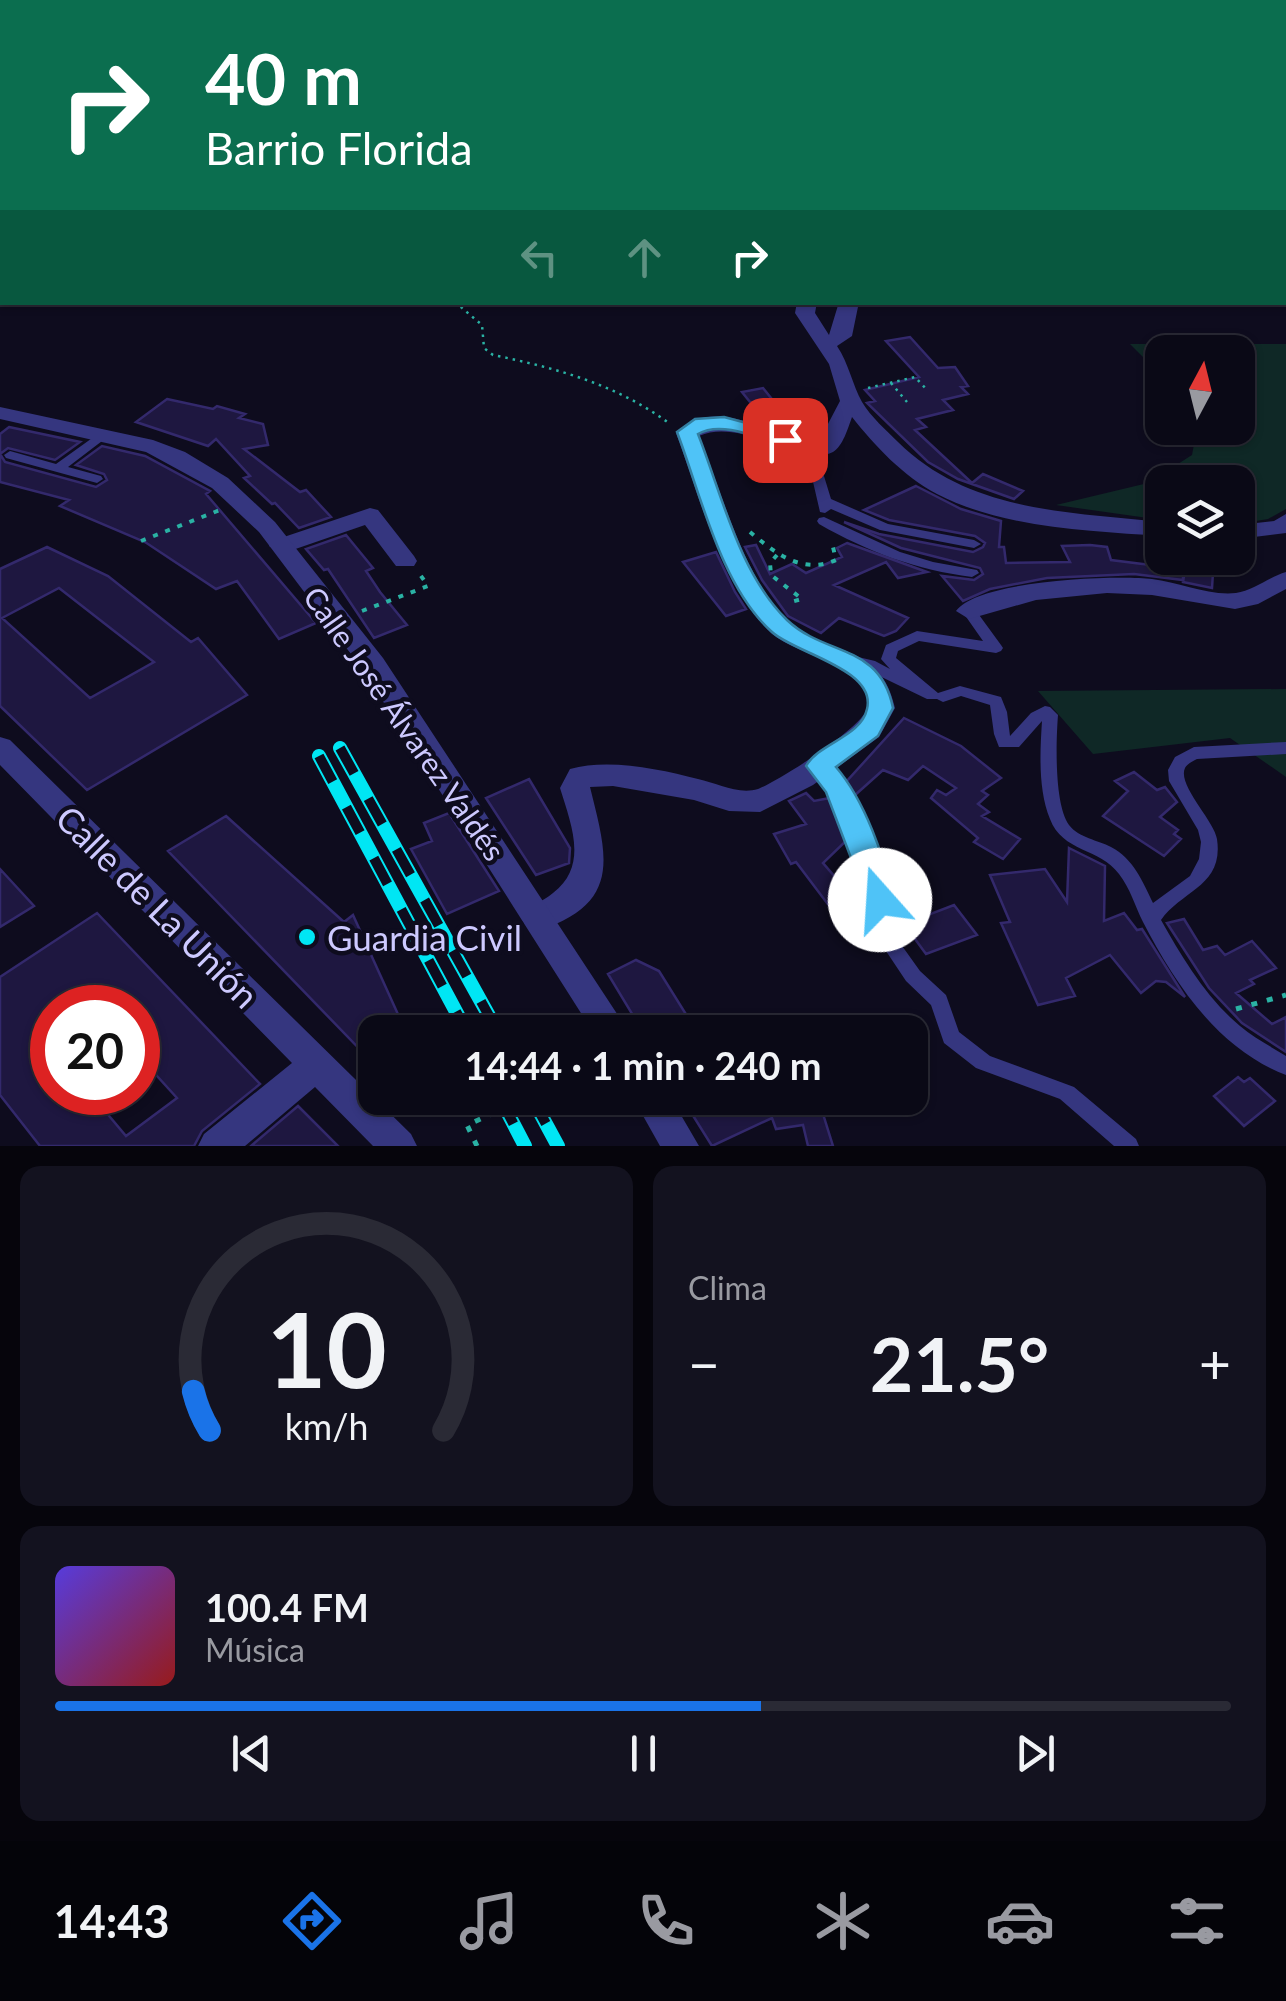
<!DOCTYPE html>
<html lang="es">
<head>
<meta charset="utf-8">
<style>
	body { margin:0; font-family:Lato,sans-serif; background:#13121f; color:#f1f3f6; height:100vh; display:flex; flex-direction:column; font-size:38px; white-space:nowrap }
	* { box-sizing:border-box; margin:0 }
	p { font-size:32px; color:#999aa1 }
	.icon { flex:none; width:55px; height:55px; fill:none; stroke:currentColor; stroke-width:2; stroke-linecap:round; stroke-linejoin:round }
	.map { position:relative; height:1146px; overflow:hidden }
	.details { display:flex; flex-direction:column; gap:20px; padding:20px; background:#06050c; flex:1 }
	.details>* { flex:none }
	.guide { position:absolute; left:0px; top:0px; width:1288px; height:305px; box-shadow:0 2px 8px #0004,0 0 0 2px #2a2a35; background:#0b6e4f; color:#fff; overflow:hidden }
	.needle { width:65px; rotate:7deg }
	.controls { position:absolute; left:1145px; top:335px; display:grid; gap:20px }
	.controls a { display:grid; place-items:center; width:110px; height:110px; border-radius:20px; background:#0a0916; box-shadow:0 2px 8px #0004,0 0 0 2px #2a2a35; font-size:50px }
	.speed { position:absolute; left:30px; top:985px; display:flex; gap:20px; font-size:50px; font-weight:700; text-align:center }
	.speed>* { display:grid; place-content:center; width:130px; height:130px; border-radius:50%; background:#0a0916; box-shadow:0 2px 8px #0004,0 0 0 2px #2a2a35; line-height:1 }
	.speed .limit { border:15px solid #d22; background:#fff; color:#111 }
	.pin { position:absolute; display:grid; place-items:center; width:85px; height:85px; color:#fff; margin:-42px; border-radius:20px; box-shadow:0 5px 15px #0006 }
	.me { position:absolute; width:110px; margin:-55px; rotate:341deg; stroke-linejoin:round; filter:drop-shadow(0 0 8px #0008) }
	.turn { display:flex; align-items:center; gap:35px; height:210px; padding:0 40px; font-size:45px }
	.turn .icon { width:130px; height:130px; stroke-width:2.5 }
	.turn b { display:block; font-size:70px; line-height:85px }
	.lanes { display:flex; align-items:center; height:95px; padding:0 40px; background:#0003; justify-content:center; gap:50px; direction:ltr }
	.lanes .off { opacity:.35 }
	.big { font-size:75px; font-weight:700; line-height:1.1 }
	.details .tile { flex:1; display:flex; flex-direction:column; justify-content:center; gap:15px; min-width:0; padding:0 35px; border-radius:20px; background:#13121f }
	.details .dial { align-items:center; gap:0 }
	.dial svg { height:260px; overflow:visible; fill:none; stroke:#2a2a35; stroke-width:7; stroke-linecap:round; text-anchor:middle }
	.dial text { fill:#f1f3f6; stroke:none }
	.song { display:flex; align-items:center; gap:30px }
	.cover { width:120px; height:120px; border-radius:15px; background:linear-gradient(135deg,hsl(250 70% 55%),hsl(0 70% 35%)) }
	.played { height:10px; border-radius:5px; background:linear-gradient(90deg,#1a73e8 60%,#2a2a35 60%) }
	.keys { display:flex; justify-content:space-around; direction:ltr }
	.heat { display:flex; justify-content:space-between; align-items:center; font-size:55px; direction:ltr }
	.details .tiles { flex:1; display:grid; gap:20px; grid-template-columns:1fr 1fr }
	.tile:last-child { grid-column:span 2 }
	.trip { position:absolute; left:358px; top:1015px; width:570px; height:100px; border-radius:20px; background:#0a0916; box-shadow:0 2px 8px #0004,0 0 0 2px #2a2a35; font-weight:700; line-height:100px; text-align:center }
	.dock { display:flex; height:160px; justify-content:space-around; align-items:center; background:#040409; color:#999aa1 }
	.dock .icon { width:70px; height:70px }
	.dock .selected { color:#1a73e8 }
	.dock b { font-size:45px; color:#f1f3f6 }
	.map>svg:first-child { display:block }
</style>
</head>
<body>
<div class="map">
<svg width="1286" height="1146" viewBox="0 0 1286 1146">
	<rect width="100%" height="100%" fill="#0e0c1e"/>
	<!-- green -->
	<path fill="#0f2826" d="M 752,0 L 1286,0 L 1286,105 L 1285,2 L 746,2 Z
		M 1130,344 L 1286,344 L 1286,509 L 1268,519 L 1238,524 L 1238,482 L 1162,482 L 1162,520 L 1056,505 L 1148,483 L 1192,455 L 1197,428 L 1238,428 L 1238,352 L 1162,352 L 1162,376 Z
		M 1286,689 L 1286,777 L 1230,738 L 1093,754 L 1038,691 Z"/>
	<!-- building -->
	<path fill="#1e1740" stroke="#33296c" stroke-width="2.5" fill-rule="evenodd" d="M 910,337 L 938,368 L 955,367 L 968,386 L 961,387 L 968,394 L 943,400 L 953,410 L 917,419 L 926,427 L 915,430 L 972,483 L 983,474 L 1023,491 L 1014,499 L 958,479 L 928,462 L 867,403 L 875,401 L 865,390 L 919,377 L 886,341 Z
		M 763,388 L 779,408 L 758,412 L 742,392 Z
		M 167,399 L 213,409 L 217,406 L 245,414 L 239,418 L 263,424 L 268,445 L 244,449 L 300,492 L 306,490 L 331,517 L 299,528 L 275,503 L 272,504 L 244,478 L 250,476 L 216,439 L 208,446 L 136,422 Z
		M 9,427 L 80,442 L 55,460 L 8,448 L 0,454 L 5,462 L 96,487 L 107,480 L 104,474 L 76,465 L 102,446 L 145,456 L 210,491 L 206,494 L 316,623 L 279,639 L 237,581 L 216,589 L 145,542 L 60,506 L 69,500 L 0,482 L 0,434 Z
		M 916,486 L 961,509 L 1001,521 L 999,547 L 1004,547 L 1006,563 L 1070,562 L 1062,546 L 1090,545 L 1107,547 L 1111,560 L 1183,569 L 1183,580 L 1134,574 L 1047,578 L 990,589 L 963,601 L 942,576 L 974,580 L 983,574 L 980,568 L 901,548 L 844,522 L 879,534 L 973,552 L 983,547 L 985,543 L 975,536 L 889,520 L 864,510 Z
		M 346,535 L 373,568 L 366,571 L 380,592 L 407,625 L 374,638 L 328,569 L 324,570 L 306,549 Z
		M 847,543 L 927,572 L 898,578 L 886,562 L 834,585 L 908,618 L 896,631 L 884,636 L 839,618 L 821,633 L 788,616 L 762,580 L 745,547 L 756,545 L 770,574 L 792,564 L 806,573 L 842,557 L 837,548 Z
		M 47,547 L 108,576 L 191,642 L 198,638 L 247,695 L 87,790 L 0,706 L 0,569 ZM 59,588 L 154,662 L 90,698 L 2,618 Z
		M 716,552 L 735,592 L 746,609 L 726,616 L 683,562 Z
		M 1187,558 L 1214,558 L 1212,588 L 1183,582 Z
		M 904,718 L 961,746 L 1001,778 L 982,791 L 988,795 L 978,804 L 989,812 L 982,816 L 1020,839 L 1003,859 L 974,842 L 978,838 L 931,798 L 937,790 L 946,795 L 956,788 L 923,766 L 908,780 L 883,770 L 854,796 L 846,782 Z
		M 1134,772 L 1157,790 L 1165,787 L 1177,802 L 1160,817 L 1178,830 L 1174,834 L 1181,839 L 1164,856 L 1103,816 L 1128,791 L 1115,781 Z
		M 529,779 L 570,848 L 569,863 L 536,875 L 486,798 Z
		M 806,793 L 814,801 L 830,798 L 847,840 L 823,863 L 836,878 L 843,873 L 859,894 L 830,907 L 796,862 L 791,864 L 774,834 L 806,824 L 789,801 Z
		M 449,813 L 499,891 L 447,914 L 411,849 L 432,841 L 424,823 Z
		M 226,816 L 344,922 L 353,915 L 406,1032 L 375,1032 L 375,1065 L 168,851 Z
		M 1069,848 L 1105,866 L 1104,921 L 1124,913 L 1137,930 L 1142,929 L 1185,997 L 1166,982 L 1156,981 L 1141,993 L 1110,955 L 1066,978 L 1075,996 L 1038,1005 L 1001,923 L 1010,922 L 990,875 L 1045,869 L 1067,902 Z
		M 0,869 L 34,906 L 0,927 Z
		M 954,905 L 977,935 L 926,954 L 904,924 Z
		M 97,913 L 260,1084 L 202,1131 L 194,1146 L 40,1146 L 0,1095 L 0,977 ZM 52,1008 L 138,1008 L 138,1055 L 177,1098 L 126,1136 L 89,1092 L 52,1092 Z
		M 1184,919 L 1203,950 L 1217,946 L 1225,955 L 1252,941 L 1276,968 L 1250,980 L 1254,984 L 1236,993 L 1272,1024 L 1286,1017 L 1286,1052 L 1242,1023 L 1209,988 L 1167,923 Z
		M 636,960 L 659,971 L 697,1032 L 643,1032 L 608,974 Z
		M 1238,1077 L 1244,1082 L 1250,1078 L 1275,1101 L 1244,1126 L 1214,1096 Z
		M 682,1098 L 818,1098 L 833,1146 L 808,1146 L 803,1125 L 776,1129 L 772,1118 L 712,1146 Z
		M 298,1106 L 338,1146 L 251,1146 Z"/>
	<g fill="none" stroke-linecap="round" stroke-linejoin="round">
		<!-- path-far2 -->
		<path stroke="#2ab2a4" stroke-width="2.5" stroke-dasharray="2.5 5" stroke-linecap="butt" d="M 169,2 L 173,0
			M 455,302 L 482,325 L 484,348 L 493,355 C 556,368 618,385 670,424
			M 891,383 L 907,402
			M 868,388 L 915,377 L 928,391"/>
		<!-- path-far1 -->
		<path stroke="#2ab2a4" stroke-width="4" stroke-dasharray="5 8" stroke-linecap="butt" d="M 750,532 C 775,553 802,575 836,560 L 833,547
			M 141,541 L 220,510
			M 777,555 L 770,563 L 771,575 L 802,599 L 787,603
			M 362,611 L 428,586 L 419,573"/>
		<!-- path -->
		<path stroke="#2ab2a4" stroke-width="5" stroke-dasharray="6 10" stroke-linecap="butt" d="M 1236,1009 L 1286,995"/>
		<!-- service -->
		<path fill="#35367f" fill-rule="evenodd" d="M 2,174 L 2,181 L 0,182 L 0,175 Z
			M 102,431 L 106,432 L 108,435 L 106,438 L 68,467 L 101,476 L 103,479 L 97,483 L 6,458 L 4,455 L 10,451 L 56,464 Z
			M 814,444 L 820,448 L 820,463 L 831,499 L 888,524 L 974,540 L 981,544 L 974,548 L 880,530 L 831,509 L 825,513 L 820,512 L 807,456 L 808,448 Z
			M 824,517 L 900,552 L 933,562 L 977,570 L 979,573 L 972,577 C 917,570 868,552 819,524 L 817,521 L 819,518 Z
			M 969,606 L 974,608 L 1001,645 L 1003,648 L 1001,651 L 996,653 L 919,641 L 898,651 L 896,658 L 938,693 L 960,686 L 1001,697 L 1007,712 L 1010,736 L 1031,713 L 1045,706 L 1050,707 L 1058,715 C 1056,741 1054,804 1069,825 C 1079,838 1098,840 1111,847 C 1133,858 1143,882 1153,903 L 1190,876 L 1199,859 L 1201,842 L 1198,830 L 1169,781 L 1168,770 L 1175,757 L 1194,747 L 1286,742 L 1286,754 L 1197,759 C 1193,761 1187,764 1185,768 C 1177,785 1214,820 1217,839 C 1224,886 1182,890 1161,920 C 1182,957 1206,998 1240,1026 C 1254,1038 1270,1046 1286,1056 L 1286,1075 C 1218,1049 1175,984 1143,922 C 1135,906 1130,888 1119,874 C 1100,848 1062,852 1050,819 C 1038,790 1040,752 1042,721 L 1019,747 L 999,747 L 994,734 L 990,705 L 961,696 L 943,702 L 937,699 L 927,699 L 865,669 L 849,665 L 847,661 L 854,656 L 875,661 L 890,669 L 881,659 L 886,645 L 917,631 L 983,641 L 962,611 Z
			M 819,760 L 825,762 L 846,788 L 882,871 L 889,900 L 889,921 L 895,936 L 920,971 L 946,995 L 959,1032 L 990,1056 L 1074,1087 L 1136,1139 L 1139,1146 L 1114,1146 L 1060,1099 L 976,1068 L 944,1043 L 931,1005 L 906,981 L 878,939 L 871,921 L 871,900 L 864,871 L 831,791 L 811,766 L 813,762 Z"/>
		<!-- minor -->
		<path fill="#35367f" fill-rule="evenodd" d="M 2,117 L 2,129 L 0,130 L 0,118 Z
			M 1285,128 L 1286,128 L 1286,138 L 1285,138 Z
			M 797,302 L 817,302 L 815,313 L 829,335 L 839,302 L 859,302 L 852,336 L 837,346 C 849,364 852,384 862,402 C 871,417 886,430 898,442 C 969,512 1068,512 1162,522 L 1162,536 C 1091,531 1002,528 937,494 C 903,476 875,446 852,417 C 848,428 843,446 833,452 C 801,469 743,416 699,436 C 722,492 744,579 788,621 C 828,657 881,642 895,708 L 879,737 L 813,785 L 760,812 L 729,811 L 694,800 L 613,786 L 590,787 C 607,856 623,903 538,931 L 527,927 L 522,918 C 529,905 542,902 553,893 C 589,866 571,824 560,788 L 570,769 C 608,758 660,769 698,779 C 717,783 738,795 758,789 C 777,782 864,727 867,708 C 874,667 792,654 770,632 C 721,584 700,497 676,433 C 715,392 776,440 819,441 L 840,401 L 829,364 L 795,313 Z
			M 370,508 L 378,510 L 414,556 L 417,561 L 414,566 L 396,566 L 365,525 L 281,554 L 269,546 L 272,541 Z
			M 1286,514 L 1286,533 L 1238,539 L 1238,525 L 1274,521 Z
			M 1286,572 L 1286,589 L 1258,604 L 1235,609 L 1152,595 L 1107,593 L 1036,600 L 969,619 L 956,611 C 978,580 1114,575 1152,579 C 1179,582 1208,596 1236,593 C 1253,591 1269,577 1286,572 Z
			M 0,737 L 10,740 L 411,1134 L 417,1146 L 373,1146 L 315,1087 L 245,1146 L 198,1146 L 204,1134 L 292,1063 L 0,765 Z"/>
		<!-- tertiary -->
		<path fill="#35367f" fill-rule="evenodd" d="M 0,63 L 2,63 L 2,71 L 0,71 Z
			M 0,407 L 153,440 L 185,452 L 228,478 L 275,522 L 383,658 L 629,1032 L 593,1032 L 363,670 L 259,532 L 212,488 L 146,452 L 0,419 Z
			M 633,1098 L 671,1098 L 699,1146 L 660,1146 Z"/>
		<defs>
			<path id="rail" d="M 340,748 L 498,1032
				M 319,756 L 467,1032
				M 500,1098 L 525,1146
				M 532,1098 L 558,1146"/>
		</defs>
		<!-- rail casing -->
		<use href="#rail" stroke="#00e6f4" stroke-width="14"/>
		<!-- rail -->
		<use href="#rail" stroke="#0e0c1e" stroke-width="10" stroke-dasharray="29" stroke-linecap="butt"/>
		<!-- path-bridge -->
		<path stroke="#2ab2a4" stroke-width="5" stroke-dasharray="6 10" stroke-linecap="butt" d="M 477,1146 L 467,1125 L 527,1098"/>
	</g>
	<!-- route -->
	<path fill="#4fc3f7" stroke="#337fa1" stroke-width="2.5" d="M 724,417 L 792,435 L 795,440 L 785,446 C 760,439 722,420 698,434 C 722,495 739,573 787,620 C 826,657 880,643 893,708 L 878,736 L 836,767 C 866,802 883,856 895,900 L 891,908 L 880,912 L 870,908 L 826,792 L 806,766 C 819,743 861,737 867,709 C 877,669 794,653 772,632 C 721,587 701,495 677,432 L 695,419 Z"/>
	<!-- markers -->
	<circle fill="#00e6f4" stroke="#0e0c1e" stroke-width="4" cx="307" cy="937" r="10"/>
	<g text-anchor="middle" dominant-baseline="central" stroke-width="9" stroke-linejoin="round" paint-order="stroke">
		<!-- street labels -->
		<g font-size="30" fill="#cdc9ff" stroke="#0e0c1e">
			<text transform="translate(405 723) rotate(55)">Calle José Álvarez Valdés</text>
		</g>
		<!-- near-street labels -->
		<g font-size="35" fill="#cdc9ff" stroke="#0e0c1e">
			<text transform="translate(158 906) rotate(45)">Calle de La Unión</text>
		</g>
		<!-- near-poi labels -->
		<g font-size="35" fill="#cdc9ff" stroke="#0e0c1e" text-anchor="start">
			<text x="327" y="937">Guardia Civil</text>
		</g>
	</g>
</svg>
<div class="controls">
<a><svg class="needle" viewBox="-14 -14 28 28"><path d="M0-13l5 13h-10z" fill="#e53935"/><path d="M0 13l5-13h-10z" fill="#999aa1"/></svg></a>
<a><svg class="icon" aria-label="layers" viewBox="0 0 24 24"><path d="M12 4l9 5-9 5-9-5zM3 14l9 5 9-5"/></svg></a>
</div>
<div class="speed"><div class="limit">20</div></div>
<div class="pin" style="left:785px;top:440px;background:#d93025"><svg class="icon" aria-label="arrive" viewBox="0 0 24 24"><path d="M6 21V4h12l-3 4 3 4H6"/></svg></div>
<svg class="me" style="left:880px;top:900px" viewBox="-20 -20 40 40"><circle r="19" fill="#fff"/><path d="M0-13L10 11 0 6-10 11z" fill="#4fc3f7"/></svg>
<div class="trip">14:44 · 1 min · 240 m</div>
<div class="guide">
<div class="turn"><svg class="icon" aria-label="right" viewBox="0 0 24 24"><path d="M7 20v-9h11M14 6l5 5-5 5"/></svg><div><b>40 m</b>Barrio Florida</div></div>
<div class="lanes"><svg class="icon off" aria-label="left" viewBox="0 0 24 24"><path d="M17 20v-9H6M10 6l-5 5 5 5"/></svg><svg class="icon off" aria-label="ahead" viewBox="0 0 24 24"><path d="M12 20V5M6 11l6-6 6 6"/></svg><svg class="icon" aria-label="right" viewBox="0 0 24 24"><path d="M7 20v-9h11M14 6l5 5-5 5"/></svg></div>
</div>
</div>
<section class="details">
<div class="tiles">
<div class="tile dial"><svg viewBox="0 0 100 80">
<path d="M14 69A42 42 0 1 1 86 69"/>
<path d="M14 69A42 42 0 0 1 9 57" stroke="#1a73e8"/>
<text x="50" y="56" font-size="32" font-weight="700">10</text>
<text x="50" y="72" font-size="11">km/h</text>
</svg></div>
<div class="tile"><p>Clima</p>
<div class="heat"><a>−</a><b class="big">21.5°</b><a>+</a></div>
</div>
<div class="tile">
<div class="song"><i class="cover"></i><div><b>100.4 FM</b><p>Música</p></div></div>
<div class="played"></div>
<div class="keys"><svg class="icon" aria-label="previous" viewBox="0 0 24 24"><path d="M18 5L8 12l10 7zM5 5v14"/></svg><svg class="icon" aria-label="pause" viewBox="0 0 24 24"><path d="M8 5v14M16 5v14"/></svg><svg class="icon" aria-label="next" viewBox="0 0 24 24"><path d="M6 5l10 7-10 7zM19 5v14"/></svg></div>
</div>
</div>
</section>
<nav class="dock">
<b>14:43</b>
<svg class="icon selected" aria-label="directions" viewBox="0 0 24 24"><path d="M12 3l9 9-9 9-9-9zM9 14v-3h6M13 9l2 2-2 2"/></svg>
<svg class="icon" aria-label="music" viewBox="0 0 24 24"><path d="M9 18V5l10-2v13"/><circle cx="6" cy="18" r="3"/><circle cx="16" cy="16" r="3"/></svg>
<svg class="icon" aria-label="phone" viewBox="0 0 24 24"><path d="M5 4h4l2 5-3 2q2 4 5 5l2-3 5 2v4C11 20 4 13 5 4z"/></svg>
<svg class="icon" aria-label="climate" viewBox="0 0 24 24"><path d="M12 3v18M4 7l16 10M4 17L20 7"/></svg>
<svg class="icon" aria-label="car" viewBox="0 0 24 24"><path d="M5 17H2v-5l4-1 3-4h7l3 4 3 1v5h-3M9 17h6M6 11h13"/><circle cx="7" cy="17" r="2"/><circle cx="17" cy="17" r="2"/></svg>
<svg class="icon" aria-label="filters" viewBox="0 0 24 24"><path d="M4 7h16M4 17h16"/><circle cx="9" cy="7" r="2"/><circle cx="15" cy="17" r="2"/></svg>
</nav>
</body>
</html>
